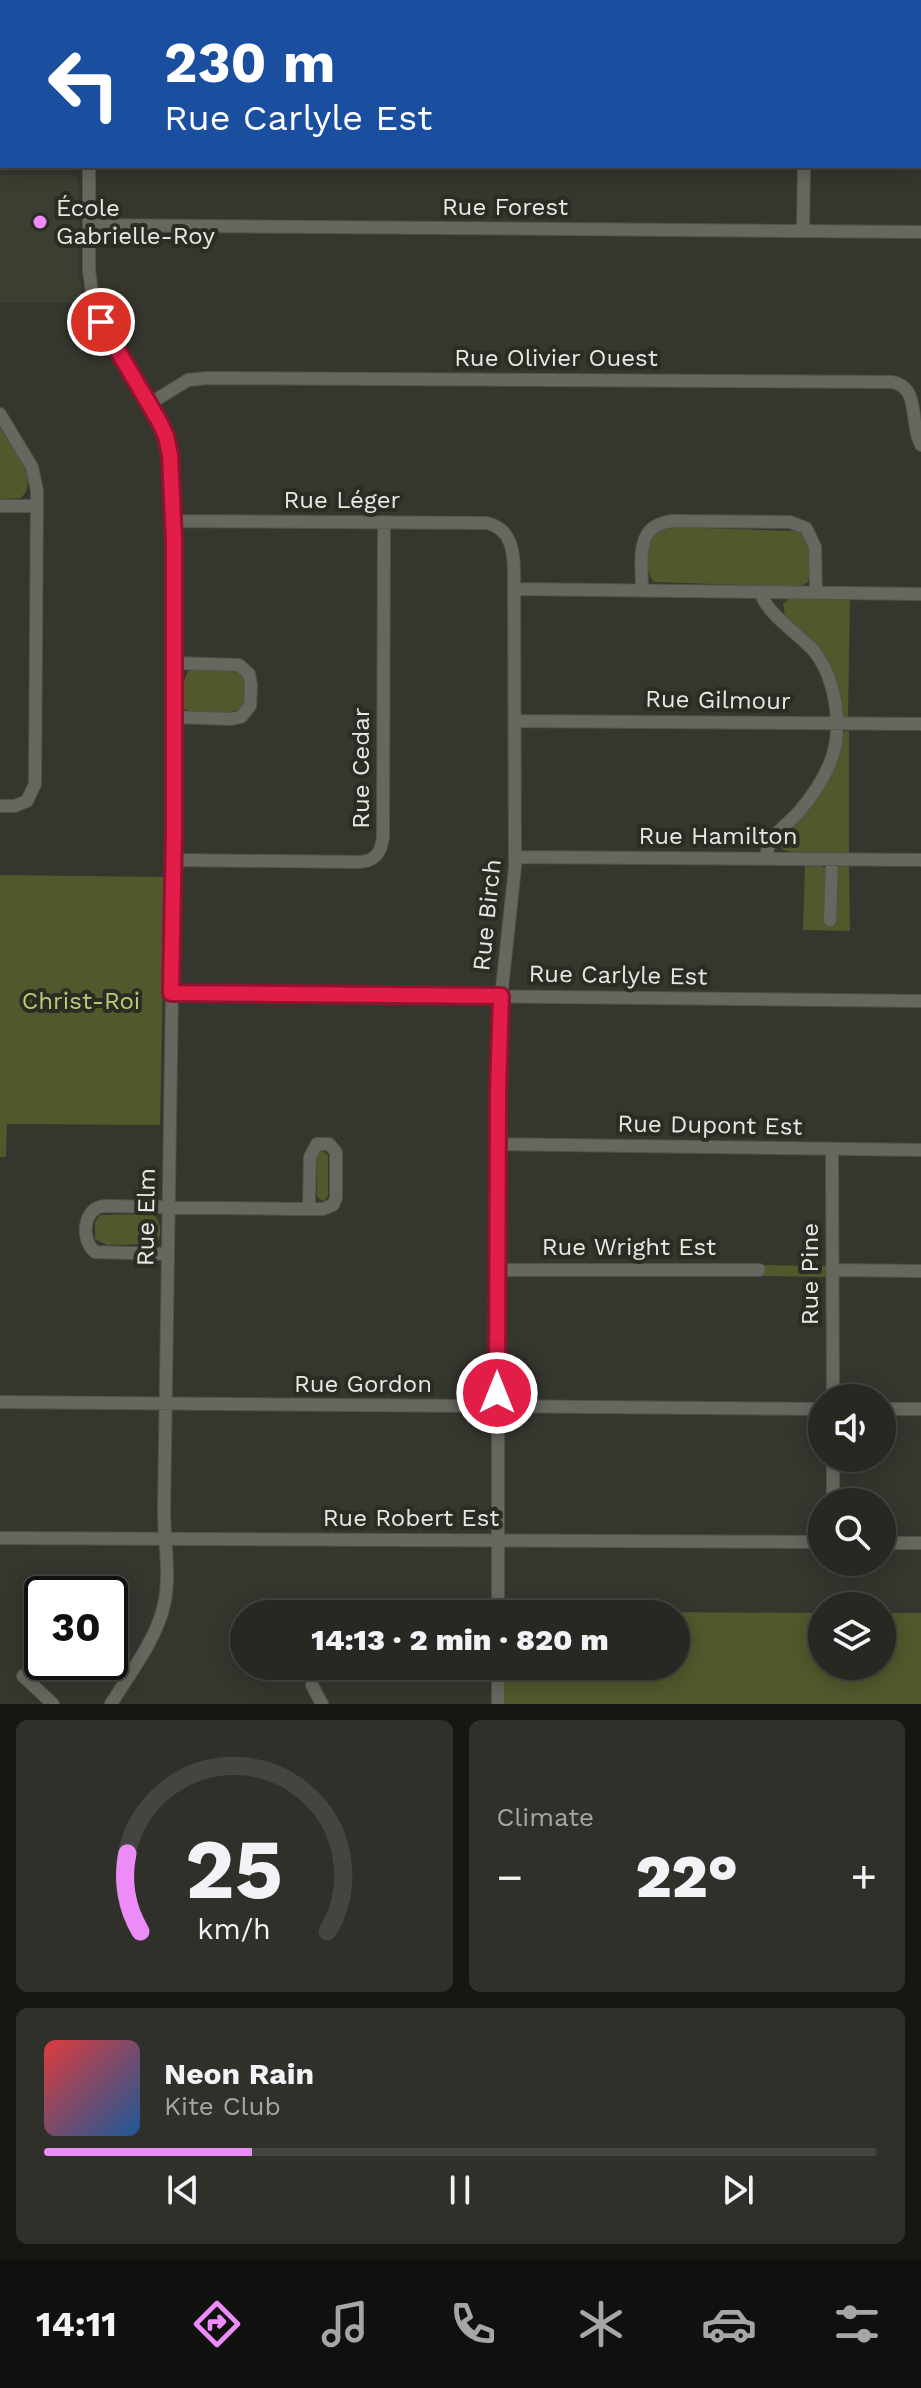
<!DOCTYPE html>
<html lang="en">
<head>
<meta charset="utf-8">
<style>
	body { margin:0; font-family:"Work Sans",sans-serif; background:#30302a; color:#f1f3f6; height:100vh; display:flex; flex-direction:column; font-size:30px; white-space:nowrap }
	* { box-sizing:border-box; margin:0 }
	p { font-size:26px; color:#a5a6a5 }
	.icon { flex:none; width:44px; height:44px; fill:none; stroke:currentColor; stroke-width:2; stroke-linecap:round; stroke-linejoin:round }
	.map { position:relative; height:1704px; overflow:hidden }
	.panel { display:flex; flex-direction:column; gap:16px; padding:16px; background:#161613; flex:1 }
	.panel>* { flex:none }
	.banner { position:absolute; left:0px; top:0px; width:922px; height:168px; box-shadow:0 4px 20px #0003,0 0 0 2px #444440; background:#1a4fa0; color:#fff; overflow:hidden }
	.fabs { position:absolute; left:808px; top:1384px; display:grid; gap:16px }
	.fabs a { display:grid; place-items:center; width:88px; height:88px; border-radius:50%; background:#282822; box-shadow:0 4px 20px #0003,0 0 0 2px #444440; font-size:40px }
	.speed { position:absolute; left:24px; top:1576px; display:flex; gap:16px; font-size:40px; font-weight:700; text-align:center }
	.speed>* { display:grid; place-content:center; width:104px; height:104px; border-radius:50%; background:#282822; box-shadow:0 4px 20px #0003,0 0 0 2px #444440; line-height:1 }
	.speed .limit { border:4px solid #111; border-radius:12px; background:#fff; color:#111 }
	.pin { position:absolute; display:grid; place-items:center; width:68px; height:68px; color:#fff; margin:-34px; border:4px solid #fff; border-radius:50%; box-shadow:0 2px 8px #0007 }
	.me { position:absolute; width:88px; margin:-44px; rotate:0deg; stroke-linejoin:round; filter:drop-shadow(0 0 6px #0008) }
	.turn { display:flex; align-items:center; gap:28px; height:168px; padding:0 32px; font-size:36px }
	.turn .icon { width:104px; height:104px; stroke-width:2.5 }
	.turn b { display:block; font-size:56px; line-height:68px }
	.big { font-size:60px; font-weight:800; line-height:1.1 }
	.panel .widget { flex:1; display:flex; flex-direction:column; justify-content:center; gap:12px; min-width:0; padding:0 28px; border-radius:12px; background:#30302a }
	.panel .dial { align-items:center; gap:0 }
	.dial svg { height:208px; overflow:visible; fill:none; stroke:#444440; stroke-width:7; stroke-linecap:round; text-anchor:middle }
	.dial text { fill:#f1f3f6; stroke:none }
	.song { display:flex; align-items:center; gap:24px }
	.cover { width:96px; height:96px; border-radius:12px; background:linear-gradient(135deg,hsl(0 70% 55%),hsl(210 70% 35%)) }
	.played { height:8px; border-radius:4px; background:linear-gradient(90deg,#ed8cf9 25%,#444440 25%) }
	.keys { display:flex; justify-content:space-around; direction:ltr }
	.heat { display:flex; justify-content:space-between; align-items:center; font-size:44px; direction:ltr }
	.panel .tiles { flex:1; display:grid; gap:16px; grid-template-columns:1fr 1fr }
	.widget:last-child { grid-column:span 2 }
	.trip { position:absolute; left:230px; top:1600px; width:460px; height:80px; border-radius:40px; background:#282822; box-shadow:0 4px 20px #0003,0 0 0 2px #444440; font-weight:800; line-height:80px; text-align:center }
	.dock { display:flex; height:128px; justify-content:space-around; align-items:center; background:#10100e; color:#a5a6a5 }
	.dock .icon { width:56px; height:56px }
	.dock .current { color:#ed8cf9 }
	.dock b { font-size:36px; color:#f1f3f6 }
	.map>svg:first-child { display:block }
</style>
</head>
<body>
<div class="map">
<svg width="921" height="1704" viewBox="0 0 921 1704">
	<rect width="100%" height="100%" fill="#35362e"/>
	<!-- built -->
	<path fill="#3b3e30" d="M 0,175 L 71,175 L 77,178 L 79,185 L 79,273 L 84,303 L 0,303 Z"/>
	<!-- green -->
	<path fill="#52572c" d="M 0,428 C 11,446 41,478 21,498 L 0,499 Z
		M 670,527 L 798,531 C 813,542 811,566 808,582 L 799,587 L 654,582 C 644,572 644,539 657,531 C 661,529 666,528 670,527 Z
		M 789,598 L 850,598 L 848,718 L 843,718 L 811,640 L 785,615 L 783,604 Z
		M 194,670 L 239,671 C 249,680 247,697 241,708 C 227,716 199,715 184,709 L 183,684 L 188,671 Z
		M 845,731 L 849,731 L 849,854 L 795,853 L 783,850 L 780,846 L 781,836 Z
		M 805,864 L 819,865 L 827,869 L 849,864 L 850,931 L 803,930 Z
		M 0,875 L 165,877 L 160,1125 L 7,1124 L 6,1157 L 0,1157 Z
		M 321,1150 L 328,1155 L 328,1196 L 324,1201 L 318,1198 L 317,1195 L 317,1157 Z
		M 152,1214 C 161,1220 163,1234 156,1244 L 107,1245 L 95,1239 L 95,1222 L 100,1215 Z
		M 762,1265 L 827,1266 L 827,1277 L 761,1276 Z
		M 505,1611 L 822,1613 L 822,1666 L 882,1666 L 882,1613 L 921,1613 L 921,1704 L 505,1704 L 505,1666 L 676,1666 L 676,1614 L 505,1614 Z"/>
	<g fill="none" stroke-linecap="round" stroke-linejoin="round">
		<defs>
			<path id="street" d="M 80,0 L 80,2
				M 629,0 L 632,2
				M 222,2 L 222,0
				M 920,12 L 921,11
				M 0,163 L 2,163
				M 89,166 L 89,270 L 93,301 L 106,333 L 162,428 L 171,466 L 174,541 L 174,860 L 164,1511 C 164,1542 171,1574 164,1605 C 156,1640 130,1673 111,1704
				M 90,225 L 921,232
				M 803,231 L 804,166
				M 149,404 L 188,380 L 208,378 L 891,382 C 921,386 909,423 921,445
				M 0,414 L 32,467 L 37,491 L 35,784 L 27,801 L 15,806 L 0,806
				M 0,506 L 37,506
				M 173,521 L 487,523 C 512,529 514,552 514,574 L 515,867 L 500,1007 L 498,1091 L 498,1614
				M 514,589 L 921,594
				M 642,590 C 642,559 634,524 674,521 L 790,522 L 806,528 L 815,547 L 816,593
				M 761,592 C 764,612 800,635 814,651 C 830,671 837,700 837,726 C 838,759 818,790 797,814 C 784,827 767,838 766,858
				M 174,663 L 239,665 L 249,674 L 251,685 L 250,706 L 241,717 L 231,719 L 174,717
				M 515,721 L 921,724
				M 515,857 L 921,860
				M 174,860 L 357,862 C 374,862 381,854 383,837 L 384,522
				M 830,920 L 832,859
				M 171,993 L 921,1001
				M 497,1144 L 921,1150
				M 832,1149 L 833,1398
				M 167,1254 L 95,1252 C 80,1240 83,1207 105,1206 L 294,1209 L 323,1209 L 333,1205 L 336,1198 L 336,1152 L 329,1144 L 317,1144 L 310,1157 L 309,1208
				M 498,1270 L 759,1270
				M 832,1270 L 921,1271
				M 0,1402 L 822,1409
				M 882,1409 L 921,1409
				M 833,1458 L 833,1502
				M 0,1538 L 822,1542
				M 882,1543 L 921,1543
				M 23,1676 L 53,1704
				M 312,1685 L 322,1704
				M 498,1704 L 498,1666"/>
			<path id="secondary" d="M 838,0 L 840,2
				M 920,69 L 921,70"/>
		</defs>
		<!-- street casing -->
		<use href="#street" stroke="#51524b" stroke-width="14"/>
		<!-- secondary casing -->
		<use href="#secondary" stroke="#51524b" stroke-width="20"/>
		<!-- street -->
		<use href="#street" stroke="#66675e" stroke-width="12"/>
		<!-- secondary -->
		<use href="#secondary" stroke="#796b75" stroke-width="18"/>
	</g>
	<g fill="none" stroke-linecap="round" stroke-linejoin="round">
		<defs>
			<path id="route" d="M 101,322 L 159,421 L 166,436 L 170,455 L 174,541 L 174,830 L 171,993 L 501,996 L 498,1091 L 497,1393"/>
		</defs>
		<!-- route casing -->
		<use href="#route" stroke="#92132f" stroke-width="20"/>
		<!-- route -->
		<use href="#route" stroke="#e11d48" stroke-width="14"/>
	</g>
	<!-- markers -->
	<circle fill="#ed8cf9" stroke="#2b2c24" stroke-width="3" cx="40" cy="222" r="8"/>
	<g text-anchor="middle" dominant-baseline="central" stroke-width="8" stroke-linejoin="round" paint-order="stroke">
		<!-- street labels -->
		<g font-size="24" fill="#e7e8e3" stroke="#2b2c24">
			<text x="505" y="207">Rue Forest</text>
			<text x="556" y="358">Rue Olivier Ouest</text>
			<text x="342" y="500">Rue Léger</text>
			<text transform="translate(718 700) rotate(1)">Rue Gilmour</text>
			<text transform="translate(361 768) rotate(-90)">Rue Cedar</text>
			<text x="718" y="836">Rue Hamilton</text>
			<text transform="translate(487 915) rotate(-84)">Rue Birch</text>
			<text transform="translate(618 975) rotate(1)">Rue Carlyle Est</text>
			<text transform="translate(710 1125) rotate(1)">Rue Dupont Est</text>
			<text transform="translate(146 1217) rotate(-89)">Rue Elm</text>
			<text x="629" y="1247">Rue Wright Est</text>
			<text transform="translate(810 1274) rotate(-90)">Rue Pine</text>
			<text x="363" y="1384">Rue Gordon</text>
			<text x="411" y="1518">Rue Robert Est</text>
		</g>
		<!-- poi labels -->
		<g font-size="24" fill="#e7e8e3" stroke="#2b2c24" text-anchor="start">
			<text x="56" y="208">École<tspan x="56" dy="28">Gabrielle-Roy</tspan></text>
		</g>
		<!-- park labels -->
		<g font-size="24" fill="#bfcb71" stroke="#2b2c24">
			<text x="81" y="1001">Christ-Roi</text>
		</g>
	</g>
</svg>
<div class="fabs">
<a><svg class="icon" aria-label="sound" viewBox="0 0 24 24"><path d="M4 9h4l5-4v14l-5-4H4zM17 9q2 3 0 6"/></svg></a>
<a><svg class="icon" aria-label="search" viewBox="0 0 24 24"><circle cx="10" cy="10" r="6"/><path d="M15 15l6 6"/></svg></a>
<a><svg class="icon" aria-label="layers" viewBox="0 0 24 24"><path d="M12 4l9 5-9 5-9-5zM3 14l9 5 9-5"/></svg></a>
</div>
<div class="speed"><div class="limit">30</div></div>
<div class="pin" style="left:101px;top:322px;background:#d93025"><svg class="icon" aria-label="arrive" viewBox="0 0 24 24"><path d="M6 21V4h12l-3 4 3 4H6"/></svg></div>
<svg class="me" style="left:497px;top:1393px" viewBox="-20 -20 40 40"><circle r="17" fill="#e11d48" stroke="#fff" stroke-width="3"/><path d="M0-11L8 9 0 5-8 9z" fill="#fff"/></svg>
<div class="trip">14:13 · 2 min · 820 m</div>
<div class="banner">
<div class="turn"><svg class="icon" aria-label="left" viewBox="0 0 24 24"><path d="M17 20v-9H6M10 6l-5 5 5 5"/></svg><div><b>230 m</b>Rue Carlyle Est</div></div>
</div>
</div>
<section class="panel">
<div class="tiles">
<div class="widget dial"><svg viewBox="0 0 100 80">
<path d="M14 69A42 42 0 1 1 86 69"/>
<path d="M14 69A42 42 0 0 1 9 39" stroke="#ed8cf9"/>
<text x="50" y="56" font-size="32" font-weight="700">25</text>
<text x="50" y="72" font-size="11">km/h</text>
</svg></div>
<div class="widget"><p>Climate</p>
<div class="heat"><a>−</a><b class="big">22°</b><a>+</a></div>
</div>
<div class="widget">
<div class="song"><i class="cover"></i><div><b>Neon Rain</b><p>Kite Club</p></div></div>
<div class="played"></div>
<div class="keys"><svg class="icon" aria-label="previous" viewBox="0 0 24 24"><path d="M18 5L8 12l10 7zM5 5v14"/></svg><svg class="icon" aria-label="pause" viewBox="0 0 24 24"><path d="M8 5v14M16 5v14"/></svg><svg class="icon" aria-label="next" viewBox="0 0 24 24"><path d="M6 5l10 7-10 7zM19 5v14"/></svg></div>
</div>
</div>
</section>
<nav class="dock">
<b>14:11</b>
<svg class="icon current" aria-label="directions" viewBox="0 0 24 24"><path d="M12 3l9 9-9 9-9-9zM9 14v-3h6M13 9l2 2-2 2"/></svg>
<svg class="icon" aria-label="music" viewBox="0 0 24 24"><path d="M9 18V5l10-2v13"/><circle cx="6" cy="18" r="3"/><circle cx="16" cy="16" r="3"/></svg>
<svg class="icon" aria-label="phone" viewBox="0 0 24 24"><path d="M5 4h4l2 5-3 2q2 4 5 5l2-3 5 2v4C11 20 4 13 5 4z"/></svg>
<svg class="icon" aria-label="climate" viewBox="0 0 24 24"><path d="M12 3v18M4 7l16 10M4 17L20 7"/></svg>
<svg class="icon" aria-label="car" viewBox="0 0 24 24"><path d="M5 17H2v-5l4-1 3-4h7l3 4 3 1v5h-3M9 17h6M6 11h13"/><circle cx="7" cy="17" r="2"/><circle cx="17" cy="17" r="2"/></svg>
<svg class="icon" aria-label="filters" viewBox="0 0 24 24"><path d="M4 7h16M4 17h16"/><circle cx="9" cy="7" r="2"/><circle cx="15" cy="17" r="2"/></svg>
</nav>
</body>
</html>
